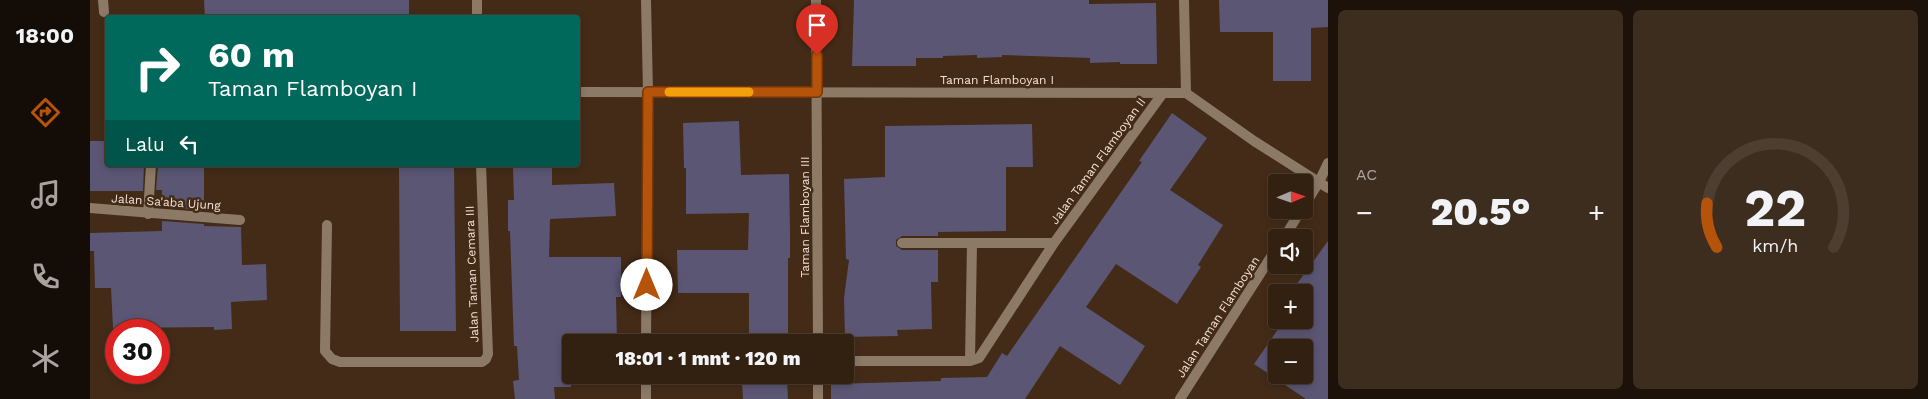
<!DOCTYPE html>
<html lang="id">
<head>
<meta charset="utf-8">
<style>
	body { margin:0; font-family:"Work Sans",sans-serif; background:#3d2d1f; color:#f1f3f6; height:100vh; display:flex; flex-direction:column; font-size:19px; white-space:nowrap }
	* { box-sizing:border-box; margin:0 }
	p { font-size:16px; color:#a8a39f }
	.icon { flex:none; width:28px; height:28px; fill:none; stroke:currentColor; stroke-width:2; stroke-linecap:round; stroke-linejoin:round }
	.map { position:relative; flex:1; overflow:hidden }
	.drawer { display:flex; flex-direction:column; gap:10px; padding:10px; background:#1c1209; width:600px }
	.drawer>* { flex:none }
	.banner { position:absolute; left:15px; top:15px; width:475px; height:152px; border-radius:5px; box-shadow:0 2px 8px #0003,0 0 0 1px #4d3e31; background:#00695c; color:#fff; overflow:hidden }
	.needle { width:32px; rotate:88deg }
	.fabs { position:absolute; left:1178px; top:174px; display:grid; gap:10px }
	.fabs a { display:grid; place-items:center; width:45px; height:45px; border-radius:5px; background:#322011; box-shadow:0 2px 8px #0003,0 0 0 1px #4d3e31; font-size:25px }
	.speed { position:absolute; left:15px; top:319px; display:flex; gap:10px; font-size:25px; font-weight:700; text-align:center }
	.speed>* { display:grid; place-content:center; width:65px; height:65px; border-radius:50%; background:#322011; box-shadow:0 2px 8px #0003,0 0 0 1px #4d3e31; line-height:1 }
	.speed .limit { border:8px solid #d22; background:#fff; color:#111 }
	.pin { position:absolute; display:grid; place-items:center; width:42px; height:42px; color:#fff; margin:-51px -21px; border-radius:50% 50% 50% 0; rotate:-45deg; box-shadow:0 0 5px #0007 }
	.pin .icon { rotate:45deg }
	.me { position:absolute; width:55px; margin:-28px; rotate:0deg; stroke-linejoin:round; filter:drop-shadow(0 0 4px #0008) }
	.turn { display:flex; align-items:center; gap:18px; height:105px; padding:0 20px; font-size:22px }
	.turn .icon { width:65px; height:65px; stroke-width:2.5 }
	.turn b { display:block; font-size:35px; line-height:42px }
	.then { display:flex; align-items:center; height:48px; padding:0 20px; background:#0003; gap:10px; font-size:19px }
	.big { font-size:38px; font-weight:800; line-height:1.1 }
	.drawer .tile { flex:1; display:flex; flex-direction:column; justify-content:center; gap:8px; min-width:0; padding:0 18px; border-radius:8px; background:#3d2d1f }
	.drawer .dial { align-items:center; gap:0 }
	.dial svg { height:130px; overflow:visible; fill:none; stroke:#4d3e31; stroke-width:7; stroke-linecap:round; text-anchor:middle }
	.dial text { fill:#f1f3f6; stroke:none }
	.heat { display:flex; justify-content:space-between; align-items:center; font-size:28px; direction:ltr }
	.drawer .tiles { flex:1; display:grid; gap:10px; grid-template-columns:repeat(2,1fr) }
	.trip { position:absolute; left:472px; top:334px; width:292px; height:50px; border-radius:5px; background:#322011; box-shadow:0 2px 8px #0003,0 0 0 1px #4d3e31; font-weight:800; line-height:50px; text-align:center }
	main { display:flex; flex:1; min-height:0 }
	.dock { display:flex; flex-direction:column; width:90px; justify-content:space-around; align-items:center; background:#140d07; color:#a8a39f }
	.dock .icon { width:35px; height:35px }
	.dock .active { color:#b45309 }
	.dock b { font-size:22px; color:#f1f3f6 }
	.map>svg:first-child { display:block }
</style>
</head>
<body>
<main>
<nav class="dock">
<b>18:00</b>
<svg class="icon active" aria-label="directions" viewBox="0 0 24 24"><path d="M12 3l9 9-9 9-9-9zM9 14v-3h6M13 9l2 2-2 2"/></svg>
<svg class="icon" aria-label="music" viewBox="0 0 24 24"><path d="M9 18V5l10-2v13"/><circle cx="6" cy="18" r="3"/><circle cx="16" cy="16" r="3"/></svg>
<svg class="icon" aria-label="phone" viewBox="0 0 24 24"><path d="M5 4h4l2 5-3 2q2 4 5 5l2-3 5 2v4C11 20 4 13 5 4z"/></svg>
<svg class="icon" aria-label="climate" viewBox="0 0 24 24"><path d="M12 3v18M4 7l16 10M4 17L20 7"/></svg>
</nav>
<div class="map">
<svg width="1238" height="399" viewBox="0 0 1238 399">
	<rect width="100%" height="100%" fill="#432b17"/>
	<!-- building -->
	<path fill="#5a5674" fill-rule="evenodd" d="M 114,0 L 319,0 L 319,18 L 115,18 Z
		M 764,0 L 999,0 L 999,4 L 1066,3 L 1067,64 L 1030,64 L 1030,62 L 1000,63 L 1000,58 L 912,55 L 912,57 L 887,58 L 887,55 L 853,56 L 853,58 L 826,58 L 826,66 L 762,66 Z
		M 1129,0 L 1238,0 L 1238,27 L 1221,28 L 1221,81 L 1183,81 L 1183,32 L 1130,32 Z
		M 1082,113 L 1117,138 L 1080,190 L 1133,225 L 1108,265 L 1111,267 L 1087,304 L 1026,264 L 996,307 L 1055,346 L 1030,385 L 970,346 L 935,399 L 741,399 L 741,384 L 851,381 L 851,378 L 897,377 L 912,353 L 917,356 L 1052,162 L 1049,161 Z
		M 649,121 L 651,175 L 699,174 L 700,232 L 700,258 L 698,258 L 698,342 L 659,342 L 659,293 L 588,293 L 587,250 L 658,250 L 659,213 L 596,214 L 596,168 L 594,168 L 593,123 Z
		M 942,124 L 943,167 L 916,167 L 916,231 L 848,232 L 848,236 L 812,236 L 806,240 L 806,246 L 812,250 L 848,250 L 848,282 L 841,282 L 842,329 L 807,330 L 808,336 L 755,337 L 754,298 L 759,260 L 756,259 L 754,179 L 795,177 L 795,126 Z
		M 0,141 L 18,141 L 18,165 L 54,165 L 53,191 L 0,191 Z
		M 68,165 L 114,165 L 114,210 L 72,207 L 72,190 L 66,190 Z
		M 364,166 L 366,331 L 310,331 L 309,167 Z
		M 462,167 L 462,185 L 524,183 L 526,216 L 460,219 L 459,257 L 531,257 L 531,297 L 526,297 L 527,341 L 481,342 L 481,387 L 464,387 L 465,399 L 425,399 L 423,381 L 429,380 L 427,346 L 424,346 L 420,231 L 418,231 L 418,200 L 424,200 L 423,168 Z
		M 72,221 L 114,224 L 114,226 L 151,227 L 152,265 L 176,264 L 177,300 L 141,302 L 142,329 L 124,330 L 124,327 L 23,328 L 21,288 L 5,288 L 4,251 L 0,251 L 0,233 L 72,231 Z
		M 1238,241 L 1238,399 L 1216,399 L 1164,364 L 1193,322 L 1190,320 L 1214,320 L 1214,292 L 1201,292 ZM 1186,348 L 1214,348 L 1214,375 L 1186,375 Z
		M 697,380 L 698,399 L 653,399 L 652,382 Z"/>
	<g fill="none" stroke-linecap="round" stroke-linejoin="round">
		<!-- minor -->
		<path stroke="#8c7a67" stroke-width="10" d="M 13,0 L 14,12
			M 387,0 L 387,18
			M 556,0 L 558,92 L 556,342
			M 726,0 L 728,342
			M 1094,0 L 1096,93
			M 488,92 L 1096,93 L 1164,141 L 1238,188
			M 1214,206 L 1229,182 L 1238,163
			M 0,208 L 150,220
			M 58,214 L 61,165
			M 237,225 L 235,351 L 242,359 L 250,362 L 392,362 L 396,359 L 398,354 L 391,165
			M 1194,238 L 1211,210
			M 812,243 L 964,243
			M 756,361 L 880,361 L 889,358 L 964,243 L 1073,93
			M 880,361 L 882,243
			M 556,399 L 556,375
			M 728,399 L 728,375
			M 1090,399 L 1186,249"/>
	</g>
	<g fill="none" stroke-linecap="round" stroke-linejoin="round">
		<defs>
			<path id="route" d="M 557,285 L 558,92 L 727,92 L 727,55"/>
		</defs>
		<!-- route casing -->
		<use href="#route" stroke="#753606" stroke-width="12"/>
		<!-- route -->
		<use href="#route" stroke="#b45309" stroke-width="9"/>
		<!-- slow -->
		<path stroke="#f59e0b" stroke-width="9" d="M 579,92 L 659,92"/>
	</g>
	<g text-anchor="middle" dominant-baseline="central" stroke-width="5" stroke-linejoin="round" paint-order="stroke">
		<!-- street labels -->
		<g font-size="12" fill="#f2e2d6" stroke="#432b17">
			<text x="907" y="80">Taman Flamboyan I</text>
			<text transform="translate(1008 161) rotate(-54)">Jalan Taman Flamboyan II</text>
			<text transform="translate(76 202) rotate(4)">Jalan Sa'aba Ujung</text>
			<text transform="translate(715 217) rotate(-90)">Taman Flamboyan III</text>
			<text transform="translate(382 274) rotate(-92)">Jalan Taman Cemara III</text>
			<text transform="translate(1128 317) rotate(-57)">Jalan Taman Flamboyan</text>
		</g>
	</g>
</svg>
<div class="fabs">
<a><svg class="needle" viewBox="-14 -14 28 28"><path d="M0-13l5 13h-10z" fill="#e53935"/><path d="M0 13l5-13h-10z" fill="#a8a39f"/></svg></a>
<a><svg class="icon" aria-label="sound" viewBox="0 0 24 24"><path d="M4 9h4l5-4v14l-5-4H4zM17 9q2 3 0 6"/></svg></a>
<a>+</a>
<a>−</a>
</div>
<div class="speed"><div class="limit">30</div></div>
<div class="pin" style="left:727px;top:55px;background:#d93025"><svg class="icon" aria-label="arrive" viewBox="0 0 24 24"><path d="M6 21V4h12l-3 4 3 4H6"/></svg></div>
<svg class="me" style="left:557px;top:285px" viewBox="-20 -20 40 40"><circle r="19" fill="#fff"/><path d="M0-13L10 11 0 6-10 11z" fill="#b45309"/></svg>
<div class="trip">18:01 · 1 mnt · 120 m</div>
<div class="banner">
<div class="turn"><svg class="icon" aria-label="right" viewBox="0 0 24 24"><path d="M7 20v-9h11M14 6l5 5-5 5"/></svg><div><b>60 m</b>Taman Flamboyan I</div></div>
<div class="then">Lalu<svg class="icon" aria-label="left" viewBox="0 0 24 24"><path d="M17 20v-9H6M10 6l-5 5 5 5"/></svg></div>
</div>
</div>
<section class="drawer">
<div class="tiles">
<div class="tile"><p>AC</p>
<div class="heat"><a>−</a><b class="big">20.5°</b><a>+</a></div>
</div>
<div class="tile dial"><svg viewBox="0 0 100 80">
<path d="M14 69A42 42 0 1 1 86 69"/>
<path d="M14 69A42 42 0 0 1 8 42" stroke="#b45309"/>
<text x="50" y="56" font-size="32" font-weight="700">22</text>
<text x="50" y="72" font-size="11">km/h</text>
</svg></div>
</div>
</section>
</main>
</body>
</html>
